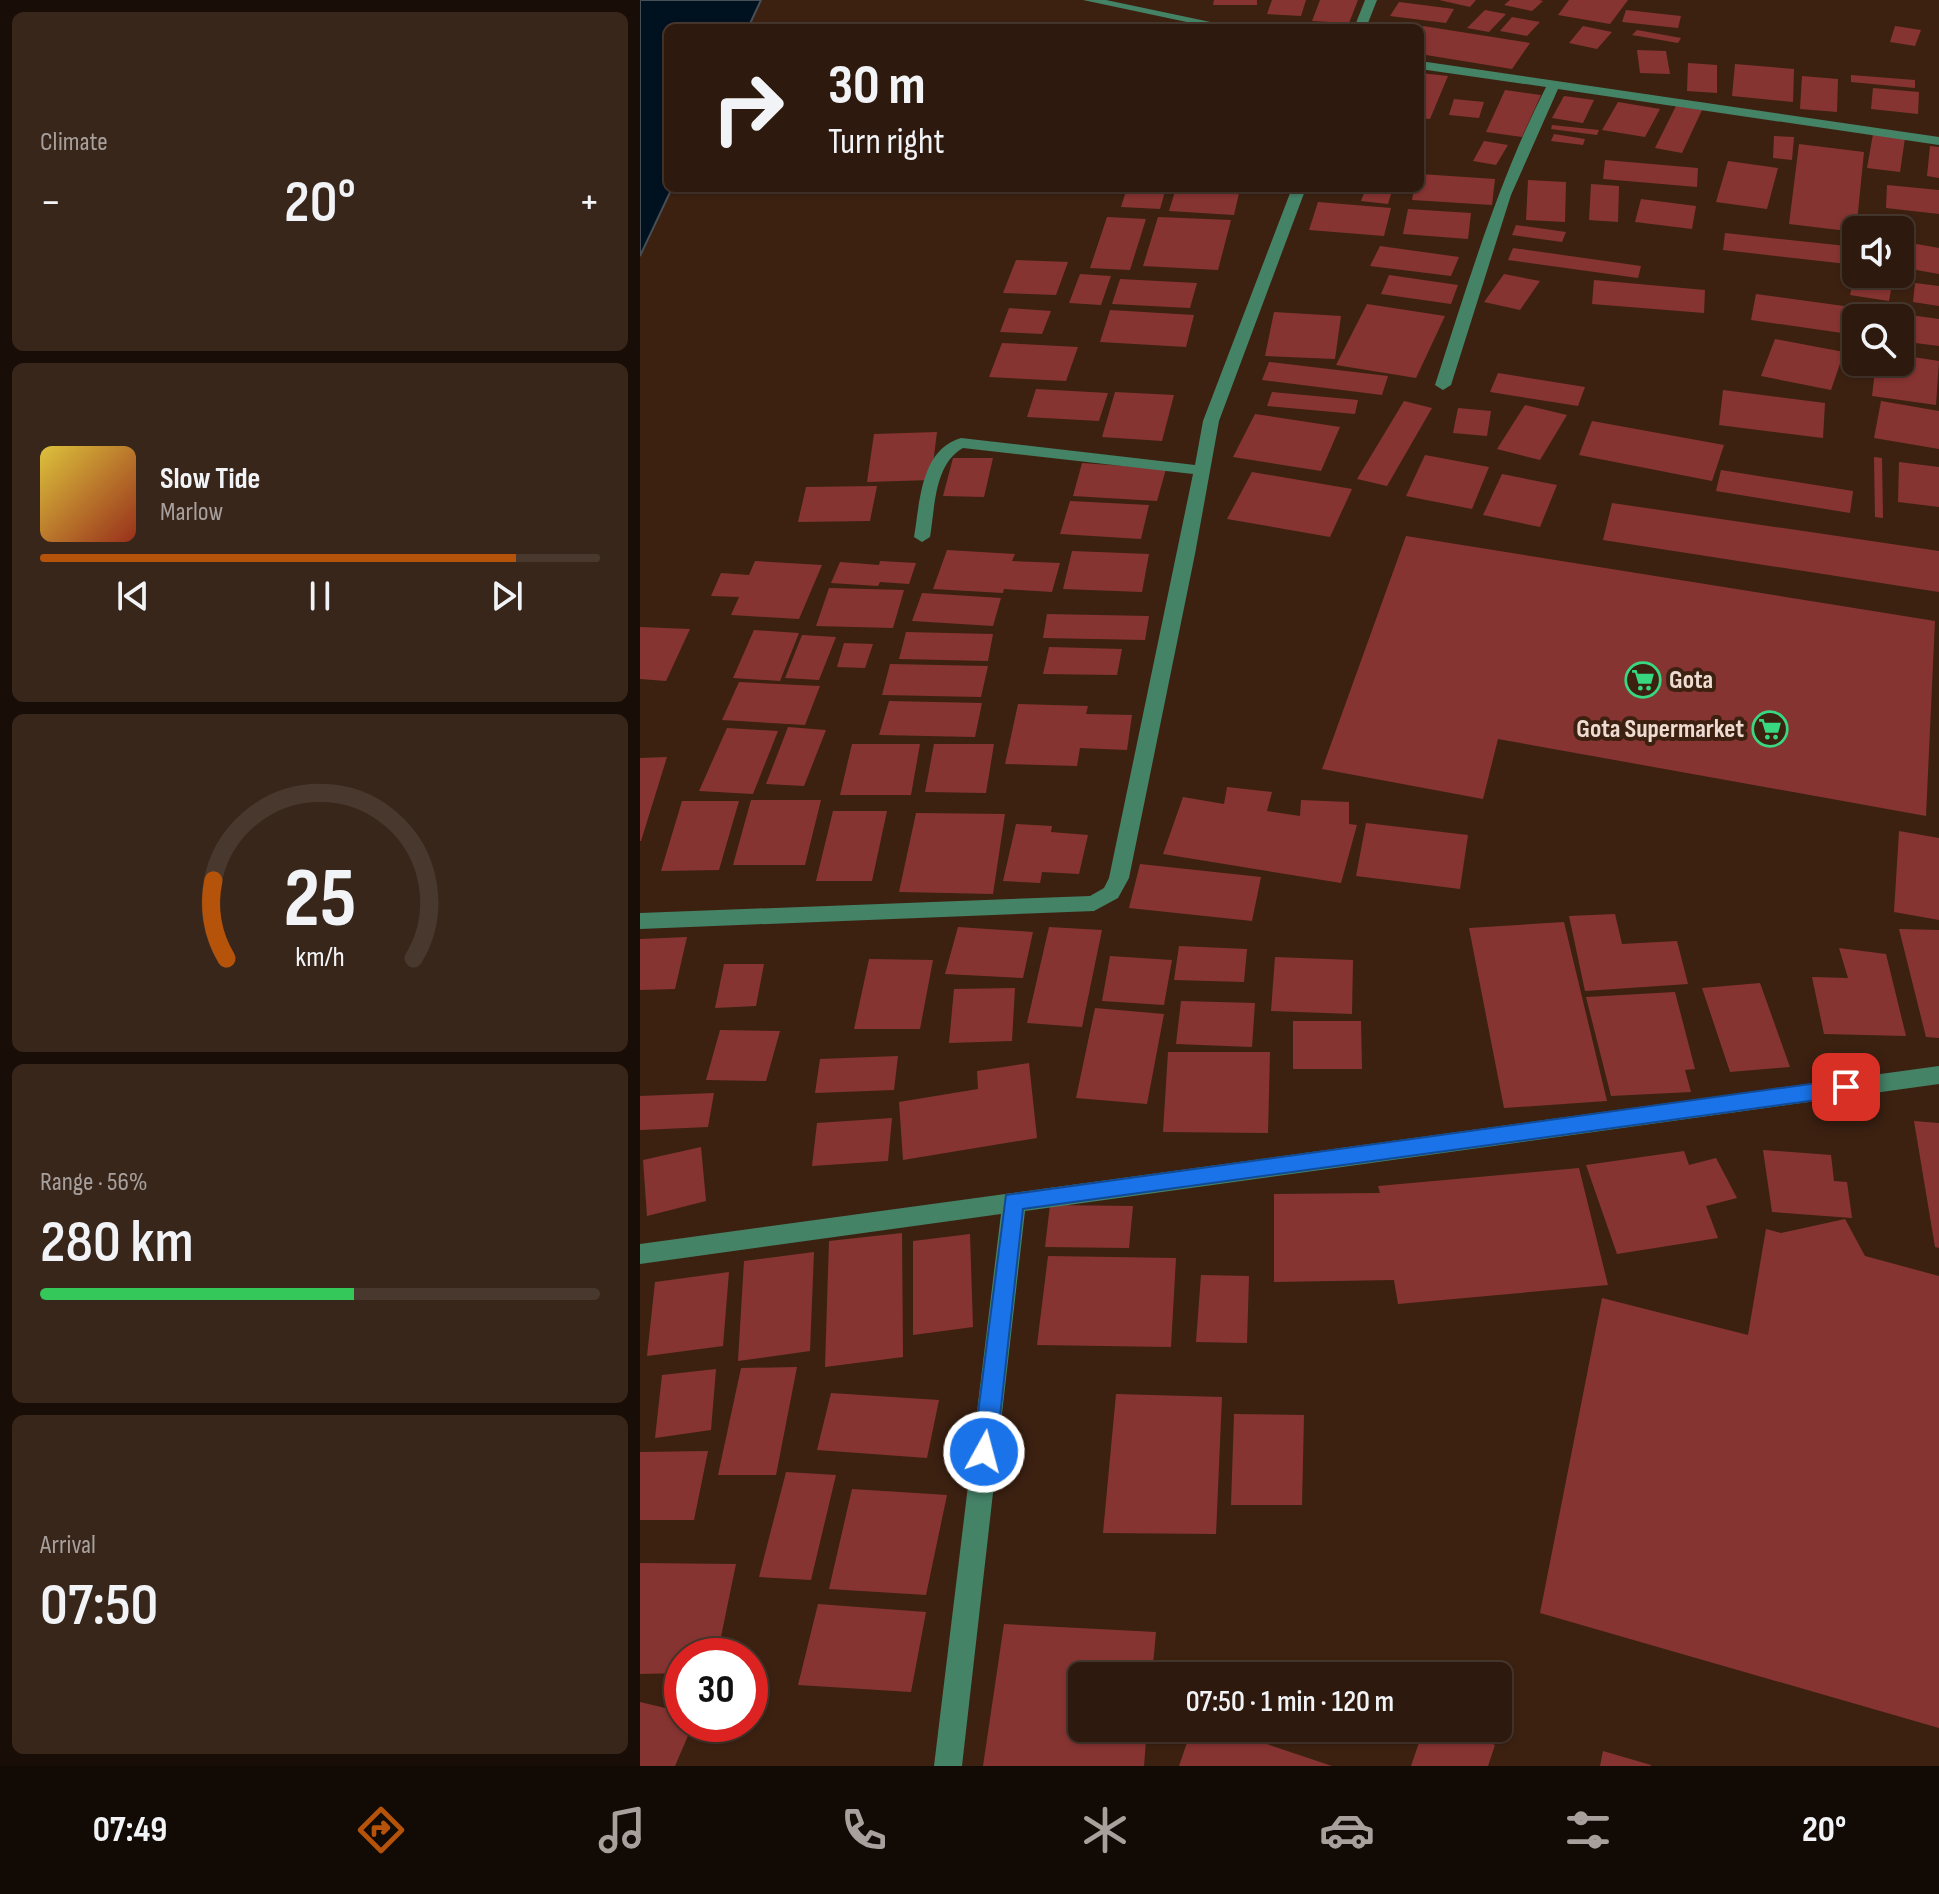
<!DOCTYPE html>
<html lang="en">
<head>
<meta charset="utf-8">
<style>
	body { margin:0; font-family:"Sofia Sans Condensed",sans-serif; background:#39261b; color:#f1f3f6; height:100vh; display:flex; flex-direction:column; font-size:30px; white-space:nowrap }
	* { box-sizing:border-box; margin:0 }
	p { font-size:26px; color:#a7a09d }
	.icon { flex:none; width:44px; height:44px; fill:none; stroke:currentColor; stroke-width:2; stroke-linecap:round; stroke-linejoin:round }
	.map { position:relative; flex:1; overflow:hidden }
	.drawer { display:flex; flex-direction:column; gap:12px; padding:12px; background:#190e07; width:640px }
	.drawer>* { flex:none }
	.top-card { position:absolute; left:24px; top:24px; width:760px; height:168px; border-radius:12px; box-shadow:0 2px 6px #0004,0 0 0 2px #48382e; background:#2d190d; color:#f1f3f6; overflow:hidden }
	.fabs { position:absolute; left:1202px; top:216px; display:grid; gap:16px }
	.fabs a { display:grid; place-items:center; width:72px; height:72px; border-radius:12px; background:#2d190d; box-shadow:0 2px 6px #0004,0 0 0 2px #48382e; font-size:40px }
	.speed { position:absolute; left:24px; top:1638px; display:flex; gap:16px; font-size:40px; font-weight:700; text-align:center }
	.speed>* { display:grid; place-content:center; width:104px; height:104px; border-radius:50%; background:#2d190d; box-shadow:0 2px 6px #0004,0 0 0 2px #48382e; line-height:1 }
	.speed .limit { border:12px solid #d22; background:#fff; color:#111 }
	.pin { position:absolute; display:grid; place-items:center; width:68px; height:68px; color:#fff; margin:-34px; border-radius:16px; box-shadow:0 4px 12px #0006 }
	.me { position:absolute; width:88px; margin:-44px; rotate:7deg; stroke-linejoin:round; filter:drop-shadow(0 0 6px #0008) }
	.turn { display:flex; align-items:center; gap:28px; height:168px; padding:0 32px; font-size:36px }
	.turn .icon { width:104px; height:104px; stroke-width:2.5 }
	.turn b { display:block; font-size:56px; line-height:68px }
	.big { font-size:60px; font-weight:600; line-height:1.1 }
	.drawer .tile { flex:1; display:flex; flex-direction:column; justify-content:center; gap:12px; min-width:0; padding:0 28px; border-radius:12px; background:#39261b }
	.drawer .dial { align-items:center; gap:0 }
	.dial svg { height:208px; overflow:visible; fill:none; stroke:#48382e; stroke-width:7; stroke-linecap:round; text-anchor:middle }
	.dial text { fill:#f1f3f6; stroke:none }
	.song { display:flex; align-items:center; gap:24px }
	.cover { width:96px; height:96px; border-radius:12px; background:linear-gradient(135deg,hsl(50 70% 55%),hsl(10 70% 35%)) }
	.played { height:8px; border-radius:4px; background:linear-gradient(90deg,#b45309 85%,#48382e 85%) }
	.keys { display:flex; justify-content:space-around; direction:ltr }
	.heat { display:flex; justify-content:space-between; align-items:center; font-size:44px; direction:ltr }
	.charge { height:12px; border-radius:6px; background:linear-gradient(90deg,#34c759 56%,#48382e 0) }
	.trip { position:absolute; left:428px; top:1662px; width:444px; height:80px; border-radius:12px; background:#2d190d; box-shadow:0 2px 6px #0004,0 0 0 2px #48382e; font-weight:600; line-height:80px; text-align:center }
	.menu { display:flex; height:128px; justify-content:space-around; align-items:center; background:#120a05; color:#a7a09d }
	.menu .icon { width:56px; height:56px }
	.menu .selected { color:#b45309 }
	.menu b { font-size:36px; color:#f1f3f6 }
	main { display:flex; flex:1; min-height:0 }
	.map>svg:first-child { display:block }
</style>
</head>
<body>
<main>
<section class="drawer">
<div class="tile"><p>Climate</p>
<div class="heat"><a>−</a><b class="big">20°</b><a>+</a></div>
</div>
<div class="tile">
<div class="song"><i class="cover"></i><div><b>Slow Tide</b><p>Marlow</p></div></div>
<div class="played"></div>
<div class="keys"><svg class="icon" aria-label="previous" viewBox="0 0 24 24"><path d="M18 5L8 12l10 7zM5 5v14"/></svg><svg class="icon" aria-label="pause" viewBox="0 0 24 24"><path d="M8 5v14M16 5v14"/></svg><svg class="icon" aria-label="next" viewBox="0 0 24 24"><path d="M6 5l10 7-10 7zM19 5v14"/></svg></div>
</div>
<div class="tile dial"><svg viewBox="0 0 100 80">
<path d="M14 69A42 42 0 1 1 86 69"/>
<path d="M14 69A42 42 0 0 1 9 39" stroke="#b45309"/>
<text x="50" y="56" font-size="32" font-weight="700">25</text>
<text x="50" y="72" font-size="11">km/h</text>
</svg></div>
<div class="tile"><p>Range · 56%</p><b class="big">280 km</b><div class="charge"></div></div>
<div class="tile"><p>Arrival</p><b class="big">07:50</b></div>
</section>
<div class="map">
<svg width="1299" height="1766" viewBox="0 0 1299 1766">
	<rect width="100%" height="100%" fill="#3c2111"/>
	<!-- water -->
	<path fill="#001120" stroke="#474e55" stroke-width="2" d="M 0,0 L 121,0 L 108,28 L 28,28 L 28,188 L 32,188 L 0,256 Z"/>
	<!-- building -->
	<path fill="#863431" d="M 574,0 L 617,0 L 617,5 L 573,5 Z
		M 632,0 L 666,0 L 661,16 L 627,14 Z
		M 680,0 L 718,0 L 709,23 L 672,21 Z
		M 799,0 L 836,0 L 830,7 Z
		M 870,0 L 899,0 L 903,1 L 892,11 L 864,5 Z
		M 929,0 L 988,0 L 970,24 L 918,15 Z
		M 759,2 L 814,9 L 806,23 L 750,16 Z
		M 845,10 L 866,14 L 849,32 L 827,28 Z
		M 986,10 L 1041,16 L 1038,28 L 982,22 Z
		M 872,17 L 900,22 L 887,36 L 860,31 Z
		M 783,26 L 890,43 L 872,69 L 780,54 L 780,30 Z
		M 943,26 L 972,32 L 957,49 L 929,43 Z
		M 1255,26 L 1281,30 L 1275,46 L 1250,42 Z
		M 997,30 L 1041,38 L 1038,43 L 992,35 Z
		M 997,50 L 1026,51 L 1030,74 L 1000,73 Z
		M 1048,63 L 1077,65 L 1077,93 L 1047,91 Z
		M 1095,64 L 1154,69 L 1153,102 L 1092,96 Z
		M 780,73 L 808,76 L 790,119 L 780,118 Z
		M 1211,75 L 1275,80 L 1275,88 L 1211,82 Z
		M 1162,76 L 1198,79 L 1197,112 L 1160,109 Z
		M 1233,88 L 1279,92 L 1278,114 L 1231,109 Z
		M 865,90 L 901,95 L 882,137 L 846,132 Z
		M 924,96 L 954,100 L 943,123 L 912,118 Z
		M 814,99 L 844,102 L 839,118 L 809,115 Z
		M 978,102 L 1020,109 L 1005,137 L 962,130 Z
		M 1036,106 L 1062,110 L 1042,153 L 1015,148 Z
		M 912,125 L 959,130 L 957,135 L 911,129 Z
		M 914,134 L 945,139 L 943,145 L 911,141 Z
		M 1233,134 L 1265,138 L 1260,172 L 1227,168 Z
		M 1134,136 L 1154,137 L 1152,160 L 1133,158 Z
		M 844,141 L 868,145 L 856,165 L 833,161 Z
		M 1159,144 L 1224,152 L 1216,232 L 1149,224 Z
		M 1290,146 L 1299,147 L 1299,178 L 1287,176 Z
		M 965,160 L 1058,168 L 1057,187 L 963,179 Z
		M 1088,161 L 1138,168 L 1127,209 L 1076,202 Z
		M 780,174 L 855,179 L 852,205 L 772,200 L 774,188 L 780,188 Z
		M 888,180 L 926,182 L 925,222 L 886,220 Z
		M 951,184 L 979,186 L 978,222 L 949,220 Z
		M 1247,185 L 1299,190 L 1299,214 L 1246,208 Z
		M 487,188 L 526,188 L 520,209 L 481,207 Z
		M 536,188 L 581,188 L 600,189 L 594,215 L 529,211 Z
		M 726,188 L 753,188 L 748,204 L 721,201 Z
		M 1001,199 L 1056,206 L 1052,229 L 995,222 Z
		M 678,202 L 751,208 L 744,236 L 669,230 Z
		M 768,209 L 831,213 L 828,239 L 763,234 Z
		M 467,217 L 506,219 L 490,270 L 450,268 Z
		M 518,217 L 591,220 L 578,270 L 503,266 Z
		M 876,225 L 926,232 L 922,242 L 872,235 Z
		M 1085,233 L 1216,247 L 1216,265 L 1083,250 Z
		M 1271,243 L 1299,248 L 1299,274 L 1265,268 Z
		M 740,246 L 819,257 L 811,276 L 730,266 Z
		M 873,248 L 1001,266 L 998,278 L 868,260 Z
		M 376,260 L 428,262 L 416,295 L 363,293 Z
		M 440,274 L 471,276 L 461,305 L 429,303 Z
		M 864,274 L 900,281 L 880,310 L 844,302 Z
		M 1215,274 L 1253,279 L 1249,301 L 1210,295 Z
		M 749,275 L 818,285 L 811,304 L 741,294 Z
		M 480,279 L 557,283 L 550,308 L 472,304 Z
		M 954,280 L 1065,290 L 1064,313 L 952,304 Z
		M 1275,283 L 1299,286 L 1299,306 L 1273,302 Z
		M 1116,294 L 1299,319 L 1299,346 L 1260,341 L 1260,318 L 1216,318 L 1216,335 L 1111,320 Z
		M 727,304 L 805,316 L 776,378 L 696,365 Z
		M 369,308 L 411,311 L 402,334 L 360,332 Z
		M 470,310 L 554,315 L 546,347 L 460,342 Z
		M 634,312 L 701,316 L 695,359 L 625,356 Z
		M 1135,339 L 1204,352 L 1191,390 L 1121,376 Z
		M 362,343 L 438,347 L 426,381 L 349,377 Z
		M 1260,355 L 1299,361 L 1296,405 L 1232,396 L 1236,362 L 1260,362 Z
		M 629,362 L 748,376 L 742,395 L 622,380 Z
		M 858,373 L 945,387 L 938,406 L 850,392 Z
		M 396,389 L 468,393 L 459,421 L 387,417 Z
		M 1083,390 L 1185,403 L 1183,438 L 1079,425 Z
		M 475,392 L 534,395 L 522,441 L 462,437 Z
		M 632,392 L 718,400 L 715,414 L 627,406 Z
		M 764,401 L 792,408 L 747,486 L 717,479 Z
		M 1241,401 L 1299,411 L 1299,449 L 1234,438 Z
		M 885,405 L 927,415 L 900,460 L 857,449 Z
		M 818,408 L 851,411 L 847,436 L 813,433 Z
		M 615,414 L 700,427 L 681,471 L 593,457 Z
		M 952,421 L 1084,445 L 1072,481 L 939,455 Z
		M 297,432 L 291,480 L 227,482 L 234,434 Z
		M 785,455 L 849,467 L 832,509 L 766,496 Z
		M 1234,457 L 1242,458 L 1243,518 L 1235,517 Z
		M 313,458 L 353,458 L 344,497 L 303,496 Z
		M 1259,462 L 1299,467 L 1299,507 L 1258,502 Z
		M 442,463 L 526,469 L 517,501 L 433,496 Z
		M 1081,470 L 1213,491 L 1210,513 L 1076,491 Z
		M 612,472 L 712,489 L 690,537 L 587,519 Z
		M 862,474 L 917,485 L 900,527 L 843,515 Z
		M 237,486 L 230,521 L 158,522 L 166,487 Z
		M 430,501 L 509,505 L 501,539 L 420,534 Z
		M 972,503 L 1299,551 L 1299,592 L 963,540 Z
		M 766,536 L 1295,621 L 1286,816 L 858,739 L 843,799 L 682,769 Z
		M 307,550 L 375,554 L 372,561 L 420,563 L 412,592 L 364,589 L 363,593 L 293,589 Z
		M 432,551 L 509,554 L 502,592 L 423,589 Z
		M 115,561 L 182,565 L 159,619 L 91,615 L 99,597 L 71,596 L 81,573 L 109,575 Z
		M 240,561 L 276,563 L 269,584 L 240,582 L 238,586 L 191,583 L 200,562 L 239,565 Z
		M 189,588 L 264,590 L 253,628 L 176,626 Z
		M 282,593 L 361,598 L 353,626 L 272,621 Z
		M 407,614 L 509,616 L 505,640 L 403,638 Z
		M 0,627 L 50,629 L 26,681 L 0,679 Z
		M 114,630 L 159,633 L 140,681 L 93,678 Z
		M 266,632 L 353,634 L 348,661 L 259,659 Z
		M 162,635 L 196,637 L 179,680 L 145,678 Z
		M 204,643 L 233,644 L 225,668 L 197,667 Z
		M 409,647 L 482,649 L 477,675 L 403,674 Z
		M 250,664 L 348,666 L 341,697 L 242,695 Z
		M 99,682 L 180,686 L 165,725 L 82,720 Z
		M 249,701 L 342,703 L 335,737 L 239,735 Z
		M 378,704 L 448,706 L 446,714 L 492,715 L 487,750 L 440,748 L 437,766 L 365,764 Z
		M 148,727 L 186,730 L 164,786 L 126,784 Z
		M 87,728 L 138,731 L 113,794 L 59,791 Z
		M 212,744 L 280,744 L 271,795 L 200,795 Z
		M 294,744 L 354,744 L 346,793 L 285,792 Z
		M 27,757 L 1,841 L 0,841 L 0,758 Z
		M 587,787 L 632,792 L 627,811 L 660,816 L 661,800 L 709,802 L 709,824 L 717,825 L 701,883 L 523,854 L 543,797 L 584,804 Z
		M 111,800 L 181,800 L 165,865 L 93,865 Z
		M 42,801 L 99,801 L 79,870 L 21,871 Z
		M 193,811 L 247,811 L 232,881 L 176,881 Z
		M 276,813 L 365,814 L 353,894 L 259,892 Z
		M 726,823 L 828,835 L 820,889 L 716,876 Z
		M 376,824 L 412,826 L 411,832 L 448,835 L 439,874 L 402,872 L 400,883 L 363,881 Z
		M 1259,831 L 1299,838 L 1299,920 L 1254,912 Z
		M 500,864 L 621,877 L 612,921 L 489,908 Z
		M 975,914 L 982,944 L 1037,941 L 1048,984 L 945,991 L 929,916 Z
		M 924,922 L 967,1101 L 864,1108 L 829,928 Z
		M 318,927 L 393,932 L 383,978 L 305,974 Z
		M 409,927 L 462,930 L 442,1027 L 387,1023 Z
		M 1259,929 L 1299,930 L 1299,1038 L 1286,1037 Z
		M 47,937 L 35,989 L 0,990 L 0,939 Z
		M 539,946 L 607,949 L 604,982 L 534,980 Z
		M 1199,948 L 1246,954 L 1266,1036 L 1184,1034 L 1172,977 L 1208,978 Z
		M 470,956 L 532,960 L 524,1005 L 462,1001 Z
		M 635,957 L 713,960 L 712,1014 L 631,1011 Z
		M 229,959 L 293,960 L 280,1029 L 214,1029 Z
		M 84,964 L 124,964 L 116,1006 L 75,1008 Z
		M 1120,983 L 1150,1067 L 1090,1072 L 1062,988 Z
		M 375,988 L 372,1041 L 309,1043 L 314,989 Z
		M 1035,992 L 1055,1069 L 1045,1070 L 1051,1092 L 971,1096 L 946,997 Z
		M 541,1001 L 615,1003 L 612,1047 L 536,1044 Z
		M 455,1008 L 524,1014 L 507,1104 L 436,1098 Z
		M 653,1021 L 721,1021 L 722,1069 L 653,1069 Z
		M 80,1030 L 140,1031 L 126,1081 L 66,1080 Z
		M 528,1052 L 630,1052 L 628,1133 L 523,1132 Z
		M 258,1056 L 254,1090 L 175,1093 L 180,1059 Z
		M 389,1063 L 397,1138 L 263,1160 L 259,1102 L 338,1089 L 337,1071 Z
		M 74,1093 L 68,1127 L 0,1130 L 0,1096 Z
		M 252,1118 L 248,1161 L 172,1166 L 177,1123 Z
		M 1274,1121 L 1299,1123 L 1299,1248 L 1295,1247 Z
		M 61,1147 L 66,1201 L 7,1216 L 3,1160 Z
		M 1123,1150 L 1191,1155 L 1194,1181 L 1207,1182 L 1212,1218 L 1132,1212 Z
		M 1044,1151 L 1049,1165 L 1076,1158 L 1097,1198 L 1066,1206 L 1078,1238 L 977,1254 L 946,1165 Z
		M 939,1168 L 968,1285 L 758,1304 L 754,1280 L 634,1282 L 634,1194 L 740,1193 L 738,1186 Z
		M 410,1205 L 493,1206 L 489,1248 L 405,1247 Z
		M 1205,1219 L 1225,1256 L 1299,1276 L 1299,1728 L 900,1613 L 962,1298 L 1108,1335 L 1126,1229 L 1141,1233 Z
		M 262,1233 L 263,1357 L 185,1367 L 189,1241 Z
		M 330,1234 L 333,1327 L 273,1335 L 273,1241 Z
		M 174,1252 L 170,1351 L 98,1361 L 104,1261 Z
		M 408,1256 L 536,1258 L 531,1347 L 397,1345 Z
		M 89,1272 L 83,1346 L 7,1356 L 15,1282 Z
		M 561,1275 L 609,1276 L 607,1343 L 556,1342 Z
		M 157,1367 L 136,1475 L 78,1475 L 101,1368 Z
		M 76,1369 L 71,1430 L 15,1438 L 22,1375 Z
		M 191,1393 L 299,1400 L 287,1458 L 177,1450 Z
		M 476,1394 L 582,1397 L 576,1534 L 463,1533 Z
		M 594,1414 L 664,1415 L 662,1505 L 591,1505 Z
		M 68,1451 L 54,1520 L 0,1520 L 0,1452 Z
		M 146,1472 L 196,1475 L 171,1580 L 119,1577 Z
		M 212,1489 L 307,1495 L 286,1595 L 189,1589 Z
		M 0,1563 L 96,1564 L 77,1656 L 42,1656 L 42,1673 L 0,1674 Z
		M 178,1604 L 286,1612 L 271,1692 L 158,1685 Z
		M 364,1624 L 516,1632 L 512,1676 L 442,1676 L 442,1728 L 507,1728 L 504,1766 L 343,1766 Z
		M 0,1702 L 42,1712 L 42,1724 L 53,1724 L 35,1766 L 0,1766 Z
		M 552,1728 L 579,1728 L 692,1766 L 539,1766 Z
		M 784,1728 L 814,1728 L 855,1745 L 848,1766 L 771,1766 Z
		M 963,1751 L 1011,1765 L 1011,1766 L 960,1766 Z"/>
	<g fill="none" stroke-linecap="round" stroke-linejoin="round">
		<!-- minor -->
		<path fill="#458367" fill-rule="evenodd" d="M 443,0 L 466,0 L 599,28 L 575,28 Z
			M 725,0 L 737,0 L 726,28 L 714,28 Z
			M 780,61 L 1299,137 L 1299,145 L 918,89 L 871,195 L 811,385 L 803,390 L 795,385 C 828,283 858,182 906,87 L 780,69 Z
			M 652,188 L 666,188 L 579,421 L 555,554 L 489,878 L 478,898 L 454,911 L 0,929 L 0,913 L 450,896 L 464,888 L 469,878 L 553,474 L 323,448 C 294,464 295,508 290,537 L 282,542 L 274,537 C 280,503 280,450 321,438 L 555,465 L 563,421 Z
			M 1299,1066 L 1299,1084 L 385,1211 L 322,1766 L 294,1766 L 361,1214 L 0,1264 L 0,1244 Z"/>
	</g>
	<!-- route -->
	<path fill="#1a73e8" stroke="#114b97" stroke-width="2" d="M 1206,1079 L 1213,1082 L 1216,1087 L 1213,1093 L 1206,1096 L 383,1209 L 356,1452 L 353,1460 L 344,1464 L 336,1460 L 333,1452 L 366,1195 Z"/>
	<!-- icons -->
	<defs>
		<symbol id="supermarket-ring" viewBox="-11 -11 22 22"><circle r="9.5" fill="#3c2111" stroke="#37d880" stroke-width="1.5"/><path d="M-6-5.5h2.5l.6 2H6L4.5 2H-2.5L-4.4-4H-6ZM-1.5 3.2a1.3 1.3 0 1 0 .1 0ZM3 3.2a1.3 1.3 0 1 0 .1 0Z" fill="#37d880"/></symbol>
	</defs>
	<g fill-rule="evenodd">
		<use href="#supermarket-ring" x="983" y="660" width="40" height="40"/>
		<use href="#supermarket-ring" x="1110" y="709" width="40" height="40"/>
	</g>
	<g text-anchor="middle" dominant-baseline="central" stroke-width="8" stroke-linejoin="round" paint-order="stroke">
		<!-- poi labels -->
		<g font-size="26" font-weight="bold" fill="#eedbd2" stroke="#3c2111" text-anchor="start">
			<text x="1029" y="680">Gota</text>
			<text x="1104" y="729" text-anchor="end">Gota Supermarket</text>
		</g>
	</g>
</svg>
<div class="fabs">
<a><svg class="icon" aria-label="sound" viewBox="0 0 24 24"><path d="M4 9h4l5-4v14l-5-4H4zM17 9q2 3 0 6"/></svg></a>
<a><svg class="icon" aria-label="search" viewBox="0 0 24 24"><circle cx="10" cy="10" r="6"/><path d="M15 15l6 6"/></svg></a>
</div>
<div class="speed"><div class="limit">30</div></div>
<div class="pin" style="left:1206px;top:1087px;background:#d93025"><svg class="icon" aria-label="arrive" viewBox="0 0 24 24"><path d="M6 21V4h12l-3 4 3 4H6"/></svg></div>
<svg class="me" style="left:344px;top:1452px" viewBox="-20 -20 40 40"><circle r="17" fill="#1a73e8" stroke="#fff" stroke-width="3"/><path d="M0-11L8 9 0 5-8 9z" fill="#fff"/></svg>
<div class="trip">07:50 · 1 min · 120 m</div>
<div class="top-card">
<div class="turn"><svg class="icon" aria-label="right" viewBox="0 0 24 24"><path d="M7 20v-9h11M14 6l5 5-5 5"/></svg><div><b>30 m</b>Turn right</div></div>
</div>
</div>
</main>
<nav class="menu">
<b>07:49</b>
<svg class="icon selected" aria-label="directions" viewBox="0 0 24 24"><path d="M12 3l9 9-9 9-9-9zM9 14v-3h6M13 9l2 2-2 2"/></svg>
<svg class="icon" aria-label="music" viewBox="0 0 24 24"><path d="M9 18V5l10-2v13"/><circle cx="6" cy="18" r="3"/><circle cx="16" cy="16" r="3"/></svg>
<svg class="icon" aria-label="phone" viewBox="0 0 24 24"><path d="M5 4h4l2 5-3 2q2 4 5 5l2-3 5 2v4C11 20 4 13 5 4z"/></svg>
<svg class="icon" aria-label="climate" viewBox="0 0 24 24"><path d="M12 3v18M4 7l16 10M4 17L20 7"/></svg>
<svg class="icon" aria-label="car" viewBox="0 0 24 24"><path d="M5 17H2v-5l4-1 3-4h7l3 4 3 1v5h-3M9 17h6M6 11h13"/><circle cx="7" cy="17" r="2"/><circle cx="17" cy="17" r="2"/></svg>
<svg class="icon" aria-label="filters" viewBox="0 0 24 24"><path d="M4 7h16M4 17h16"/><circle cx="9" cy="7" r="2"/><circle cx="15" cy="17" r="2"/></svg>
<b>20°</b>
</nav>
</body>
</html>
